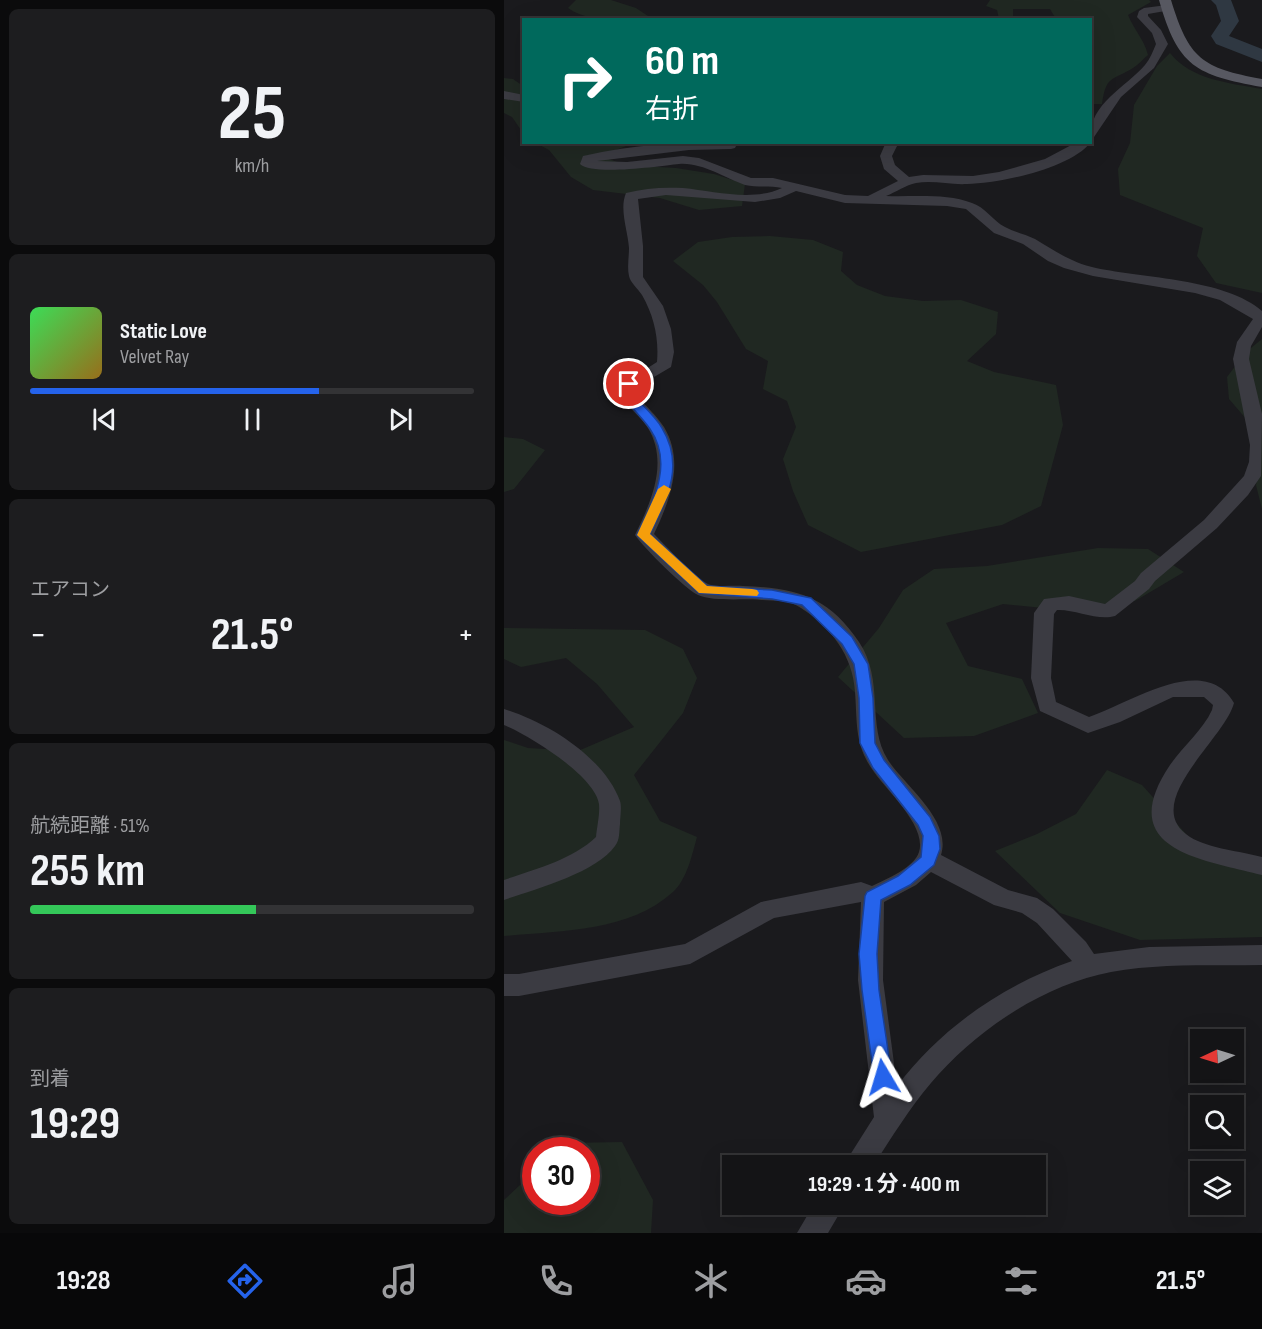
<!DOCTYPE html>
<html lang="ja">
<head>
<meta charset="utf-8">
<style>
	body { margin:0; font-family:"Sofia Sans Condensed","Noto Sans JP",sans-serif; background:#1d1d1f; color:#f1f3f6; height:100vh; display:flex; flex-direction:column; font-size:22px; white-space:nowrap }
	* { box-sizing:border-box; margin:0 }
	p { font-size:20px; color:#9d9ea1 }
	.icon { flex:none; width:33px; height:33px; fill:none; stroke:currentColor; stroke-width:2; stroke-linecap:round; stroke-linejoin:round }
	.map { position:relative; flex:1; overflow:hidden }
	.side { display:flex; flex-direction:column; gap:9px; padding:9px; background:#0b0b0c; width:504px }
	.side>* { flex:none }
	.banner { position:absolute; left:18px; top:18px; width:570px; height:126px; border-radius:0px; box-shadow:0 6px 24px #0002,0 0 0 2px #333335; background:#00695c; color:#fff; overflow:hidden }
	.needle { width:39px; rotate:266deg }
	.fabs { position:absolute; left:686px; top:1029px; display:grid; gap:12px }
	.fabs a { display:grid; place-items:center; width:54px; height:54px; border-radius:0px; background:#141416; box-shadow:0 6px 24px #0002,0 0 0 2px #333335; font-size:30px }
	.speed { position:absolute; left:18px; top:1137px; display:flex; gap:12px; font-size:30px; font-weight:700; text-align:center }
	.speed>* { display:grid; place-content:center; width:78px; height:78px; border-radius:50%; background:#141416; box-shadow:0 6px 24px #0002,0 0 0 2px #333335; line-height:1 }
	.speed .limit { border:9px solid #d22; background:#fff; color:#111 }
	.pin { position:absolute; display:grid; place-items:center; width:51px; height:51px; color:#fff; margin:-26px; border:3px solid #fff; border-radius:50%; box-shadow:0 2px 6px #0007 }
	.me { position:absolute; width:66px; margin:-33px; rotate:353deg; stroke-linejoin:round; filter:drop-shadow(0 0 4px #0008) }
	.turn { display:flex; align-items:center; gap:21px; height:126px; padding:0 24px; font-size:27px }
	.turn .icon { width:78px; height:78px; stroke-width:2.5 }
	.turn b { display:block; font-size:42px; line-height:51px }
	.big { font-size:45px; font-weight:700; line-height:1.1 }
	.side .tile { flex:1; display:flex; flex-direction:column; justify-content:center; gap:9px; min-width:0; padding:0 21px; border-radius:9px; background:#1d1d1f }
	.side .dial { align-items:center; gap:0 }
	.dial b { font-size:78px; line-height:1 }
	.song { display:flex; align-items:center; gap:18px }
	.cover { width:72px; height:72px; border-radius:9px; background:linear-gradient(135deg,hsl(130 70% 55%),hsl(40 70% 35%)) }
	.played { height:6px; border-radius:3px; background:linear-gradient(90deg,#2563eb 65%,#333335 65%) }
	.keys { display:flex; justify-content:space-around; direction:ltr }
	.heat { display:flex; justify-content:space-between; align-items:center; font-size:33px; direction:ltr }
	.charge { height:9px; border-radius:4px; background:linear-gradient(90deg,#34c759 51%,#333335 0) }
	.trip { position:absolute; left:218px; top:1155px; width:324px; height:60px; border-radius:0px; background:#141416; box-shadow:0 6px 24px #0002,0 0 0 2px #333335; font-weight:700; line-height:60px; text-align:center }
	.menu { display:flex; height:96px; justify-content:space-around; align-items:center; background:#080809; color:#9d9ea1 }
	.menu .icon { width:42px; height:42px }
	.menu .on { color:#2563eb }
	.menu b { font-size:27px; color:#f1f3f6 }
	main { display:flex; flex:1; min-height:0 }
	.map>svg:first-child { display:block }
</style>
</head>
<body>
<main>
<section class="side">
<div class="tile dial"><b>25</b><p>km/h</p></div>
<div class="tile">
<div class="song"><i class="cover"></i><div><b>Static Love</b><p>Velvet Ray</p></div></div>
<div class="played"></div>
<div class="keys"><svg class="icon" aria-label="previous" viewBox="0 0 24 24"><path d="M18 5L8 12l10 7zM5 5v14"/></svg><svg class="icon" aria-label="pause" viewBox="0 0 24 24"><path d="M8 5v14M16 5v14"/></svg><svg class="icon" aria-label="next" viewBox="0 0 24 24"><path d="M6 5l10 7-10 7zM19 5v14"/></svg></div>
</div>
<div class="tile"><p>エアコン</p>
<div class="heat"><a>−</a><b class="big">21.5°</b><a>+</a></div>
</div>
<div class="tile"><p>航続距離 · 51%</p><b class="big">255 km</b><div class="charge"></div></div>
<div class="tile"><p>到着</p><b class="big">19:29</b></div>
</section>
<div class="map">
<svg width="758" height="1233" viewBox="0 0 758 1233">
	<rect width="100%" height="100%" fill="#1a1a1d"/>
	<!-- green -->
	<path fill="#202822" d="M 72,0 L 107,0 L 132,8 L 144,16 L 167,19 C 138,20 88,26 64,8 Z
		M 486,0 L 645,0 L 647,2 L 624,15 C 630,30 640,39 644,55 C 639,59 634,65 629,68 C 608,81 602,75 598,104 L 587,104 L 586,20 L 552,19 L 546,9 L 509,9 L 509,19 L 495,19 L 493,10 L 482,6 Z
		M 666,53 C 687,80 726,83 758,89 L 758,293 L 712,283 L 693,256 L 699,228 L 616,195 L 614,169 L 626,143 L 630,105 L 653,66 Z
		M 0,78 L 9,79 L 19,86 L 19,133 L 8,117 L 0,113 Z
		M 32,143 L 119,143 L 122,146 L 97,156 L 121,165 L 172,168 L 210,174 L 241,184 L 238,206 L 195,210 L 156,198 L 89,190 L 67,177 L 45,150 Z
		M 266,236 L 309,240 L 339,252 L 337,271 L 353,285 L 381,296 L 419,301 L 457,300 L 494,312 L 492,334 L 463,361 L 490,372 L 552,385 L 559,425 L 537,506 L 498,525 L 357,552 L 304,525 L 289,491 L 279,459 L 292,427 L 283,401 L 259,389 L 264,361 L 242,349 L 213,302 L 199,285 L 169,261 L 194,242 L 228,237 Z
		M 758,339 L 758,509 L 752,485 L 757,451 L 750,428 L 725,399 L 723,377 L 742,352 Z
		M 0,437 L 19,439 L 41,450 L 10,489 L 0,492 Z
		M 594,548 L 644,549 L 680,572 L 631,601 L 569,611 L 499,604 L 442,623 L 464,666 L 518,679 L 534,713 L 470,736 L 400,738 L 334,677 L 375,628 L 399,590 L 430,569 L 483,566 Z
		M 0,628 L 141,630 L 179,649 L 193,678 L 179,713 L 130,775 L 156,821 L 193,837 C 188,855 183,879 169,892 C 125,932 55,931 0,936 L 0,740 L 24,748 L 74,751 L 130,727 L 93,684 L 62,658 L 17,667 L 0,659 Z
		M 603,770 L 638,785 L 692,845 L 758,862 L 758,937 L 636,940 L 556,913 L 491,851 L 533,834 L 572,814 Z
		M 118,1142 L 149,1200 L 147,1233 L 0,1233 L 0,1200 L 31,1171 L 32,1202 L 82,1202 L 82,1150 L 55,1150 L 63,1143 Z"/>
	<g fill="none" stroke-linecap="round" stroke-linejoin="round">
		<!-- river -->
		<path fill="#2f3842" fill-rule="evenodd" d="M 707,0 L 727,0 L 735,21 L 725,36 L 758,49 L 758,62 L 712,44 L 707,36 L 717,21 L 712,5 Z"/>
		<!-- minor -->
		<path fill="#3b3b42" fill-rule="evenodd" d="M 663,5 L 668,8 L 667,10 L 644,14 L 644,16 L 657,30 L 664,44 L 650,68 L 617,97 L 590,137 L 586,138 C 586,103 621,88 641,65 C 646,59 649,51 652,44 L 648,33 L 633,17 L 635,11 L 640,8 Z
			M 0,91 L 20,95 L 20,102 L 0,99 Z
			M 586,141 L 587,142 C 566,169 496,183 463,184 C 446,185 429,180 412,183 C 402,185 392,192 382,196 C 410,197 442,193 468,203 C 481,207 489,221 501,227 C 510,232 521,234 531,239 C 551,251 568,263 592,268 C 639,278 722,279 758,311 L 758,327 L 747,346 L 745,359 L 758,414 L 757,476 L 744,495 L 713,528 L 651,581 L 645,589 L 611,616 C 593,621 571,609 553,610 L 550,614 L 547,678 L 552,702 L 585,717 C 625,704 700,651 730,703 C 721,739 634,804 686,837 C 706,849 736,851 758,857 L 758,875 C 697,859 609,850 666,765 C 679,746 699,730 708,710 L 709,705 L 700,697 L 669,697 L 616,722 L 584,733 L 536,711 L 527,678 L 530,613 L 540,599 L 565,596 L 601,604 L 631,581 L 637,573 L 700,520 L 740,476 L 745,462 L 746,445 L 729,359 L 733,342 L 749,319 L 716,300 L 691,293 L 589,276 L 560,268 L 544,261 L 519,244 L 490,233 L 462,209 L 443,206 L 341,203 L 292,191 L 276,198 L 251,202 L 162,195 L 134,199 L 139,246 L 139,277 L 159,306 L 167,329 L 170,352 L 167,367 L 133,387 L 132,395 C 142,406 152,415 160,427 C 181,462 166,500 150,534 C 160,544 196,583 207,585 C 217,587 229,585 239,586 C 292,588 324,596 355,642 C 381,681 362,725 384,760 C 401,786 448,820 437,855 L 504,890 L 533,898 L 549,909 L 582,942 L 590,954 L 645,947 L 758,945 L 758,965 C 708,966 656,963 607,972 C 539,985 472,1030 427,1083 C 405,1109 388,1137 369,1166 L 339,1166 L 370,1117 L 354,980 L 357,902 L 270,918 L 186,964 L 15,996 L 0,996 L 0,974 L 15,974 L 181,944 L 257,902 L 357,882 L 368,886 C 382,879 410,868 415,852 C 424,823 374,785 362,759 C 351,738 353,716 351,692 C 349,656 327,627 297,608 C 286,600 270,601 257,600 C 240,598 209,602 194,595 C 181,589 139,547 131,535 C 147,502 165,463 144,428 C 136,416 124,407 116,396 L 117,385 L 153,362 C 155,338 150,316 138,295 C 134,289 126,282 125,276 C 123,267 125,257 125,248 C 124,231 115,209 122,193 C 141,188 159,187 179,188 C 210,191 248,202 278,188 C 266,185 253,188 241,185 C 220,178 198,162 175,164 C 156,166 88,176 76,164 L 79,156 C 129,144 183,142 234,142 L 231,148 L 227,149 L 185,150 L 93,161 L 123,162 L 179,156 L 195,158 L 247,178 L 269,178 L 341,195 L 364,196 L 394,181 L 380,169 L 376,156 L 382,142 L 395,142 L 388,156 L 391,165 L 405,177 L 419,175 L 469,176 L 495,172 L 541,159 L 573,142 ZM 427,872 L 490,905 L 518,913 L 533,923 L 568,961 C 499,985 437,1028 393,1086 L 379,980 L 380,902 L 412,885 Z
			M 0,709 C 43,722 100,757 116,801 C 118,807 116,817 116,824 C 115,831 116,840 111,846 C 92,873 31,889 0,900 L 0,880 C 31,869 68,860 92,837 C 93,827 96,814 95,804 C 91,776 25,735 0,725 Z
			M 310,1204 L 341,1204 L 324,1233 L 293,1233 Z"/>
		<!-- major -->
		<path fill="#575861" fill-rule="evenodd" d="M 655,0 L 667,0 C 685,59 698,68 758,79 L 758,87 C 692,75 674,67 655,0 Z"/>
	</g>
	<!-- route -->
	<path fill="#2563eb" stroke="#184099" stroke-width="1.5" d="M 125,381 L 131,384 L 130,396 C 139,406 151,416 158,428 C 181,466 163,498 146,534 L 203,586 L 268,590 L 307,598 L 348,637 L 364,664 L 369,698 L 371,743 L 380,760 L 426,817 L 435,836 L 436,849 L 430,865 L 406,885 L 377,900 L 373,954 L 375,990 L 388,1077 L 385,1083 L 379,1085 L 372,1083 L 370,1077 L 358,990 L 355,954 L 361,896 L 363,892 L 394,876 L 417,857 L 419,836 L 414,825 L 369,768 L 356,743 L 355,698 L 350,664 L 338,644 L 298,605 L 268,599 L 195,593 L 133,535 C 149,501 170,464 146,429 C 138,417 127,408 119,396 L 120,384 Z"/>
	<!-- slow -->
	<path fill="#f59e0b" d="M 160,485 L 167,489 L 146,534 L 203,586 L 248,589 L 253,590 L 255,593 L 253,596 L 195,593 L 135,537 L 133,535 L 154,489 Z"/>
</svg>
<div class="fabs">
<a><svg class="needle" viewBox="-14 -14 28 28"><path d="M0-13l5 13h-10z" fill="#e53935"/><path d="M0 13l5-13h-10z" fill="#9d9ea1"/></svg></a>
<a><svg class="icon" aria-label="search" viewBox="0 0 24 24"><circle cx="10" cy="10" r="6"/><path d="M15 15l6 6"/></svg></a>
<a><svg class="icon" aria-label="layers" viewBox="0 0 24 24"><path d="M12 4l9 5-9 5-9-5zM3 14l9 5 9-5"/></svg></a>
</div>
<div class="speed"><div class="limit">30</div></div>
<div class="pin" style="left:125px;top:384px;background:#d93025"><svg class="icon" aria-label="arrive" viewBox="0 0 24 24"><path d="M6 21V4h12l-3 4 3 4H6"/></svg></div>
<svg class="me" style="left:379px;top:1077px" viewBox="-20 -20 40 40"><path d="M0-17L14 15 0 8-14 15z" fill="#2563eb" stroke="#fff" stroke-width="4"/></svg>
<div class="trip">19:29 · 1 分 · 400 m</div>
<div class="banner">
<div class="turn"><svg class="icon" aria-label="right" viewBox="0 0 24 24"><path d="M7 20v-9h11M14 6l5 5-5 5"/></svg><div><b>60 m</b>右折</div></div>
</div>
</div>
</main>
<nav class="menu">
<b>19:28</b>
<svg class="icon on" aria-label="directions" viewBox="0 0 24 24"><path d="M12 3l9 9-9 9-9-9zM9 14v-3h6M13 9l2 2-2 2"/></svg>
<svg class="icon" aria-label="music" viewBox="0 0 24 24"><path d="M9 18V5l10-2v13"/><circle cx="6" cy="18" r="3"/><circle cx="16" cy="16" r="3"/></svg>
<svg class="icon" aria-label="phone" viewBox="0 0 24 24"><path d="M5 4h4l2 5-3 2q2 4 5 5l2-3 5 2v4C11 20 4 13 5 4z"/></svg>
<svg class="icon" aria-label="climate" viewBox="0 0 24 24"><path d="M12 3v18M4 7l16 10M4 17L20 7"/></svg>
<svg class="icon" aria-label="car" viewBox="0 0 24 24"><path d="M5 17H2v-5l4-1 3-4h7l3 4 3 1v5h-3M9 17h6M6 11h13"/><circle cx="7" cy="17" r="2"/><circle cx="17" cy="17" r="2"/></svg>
<svg class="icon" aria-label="filters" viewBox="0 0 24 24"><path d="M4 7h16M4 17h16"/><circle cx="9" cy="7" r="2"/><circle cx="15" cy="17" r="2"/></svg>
<b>21.5°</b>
</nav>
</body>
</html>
